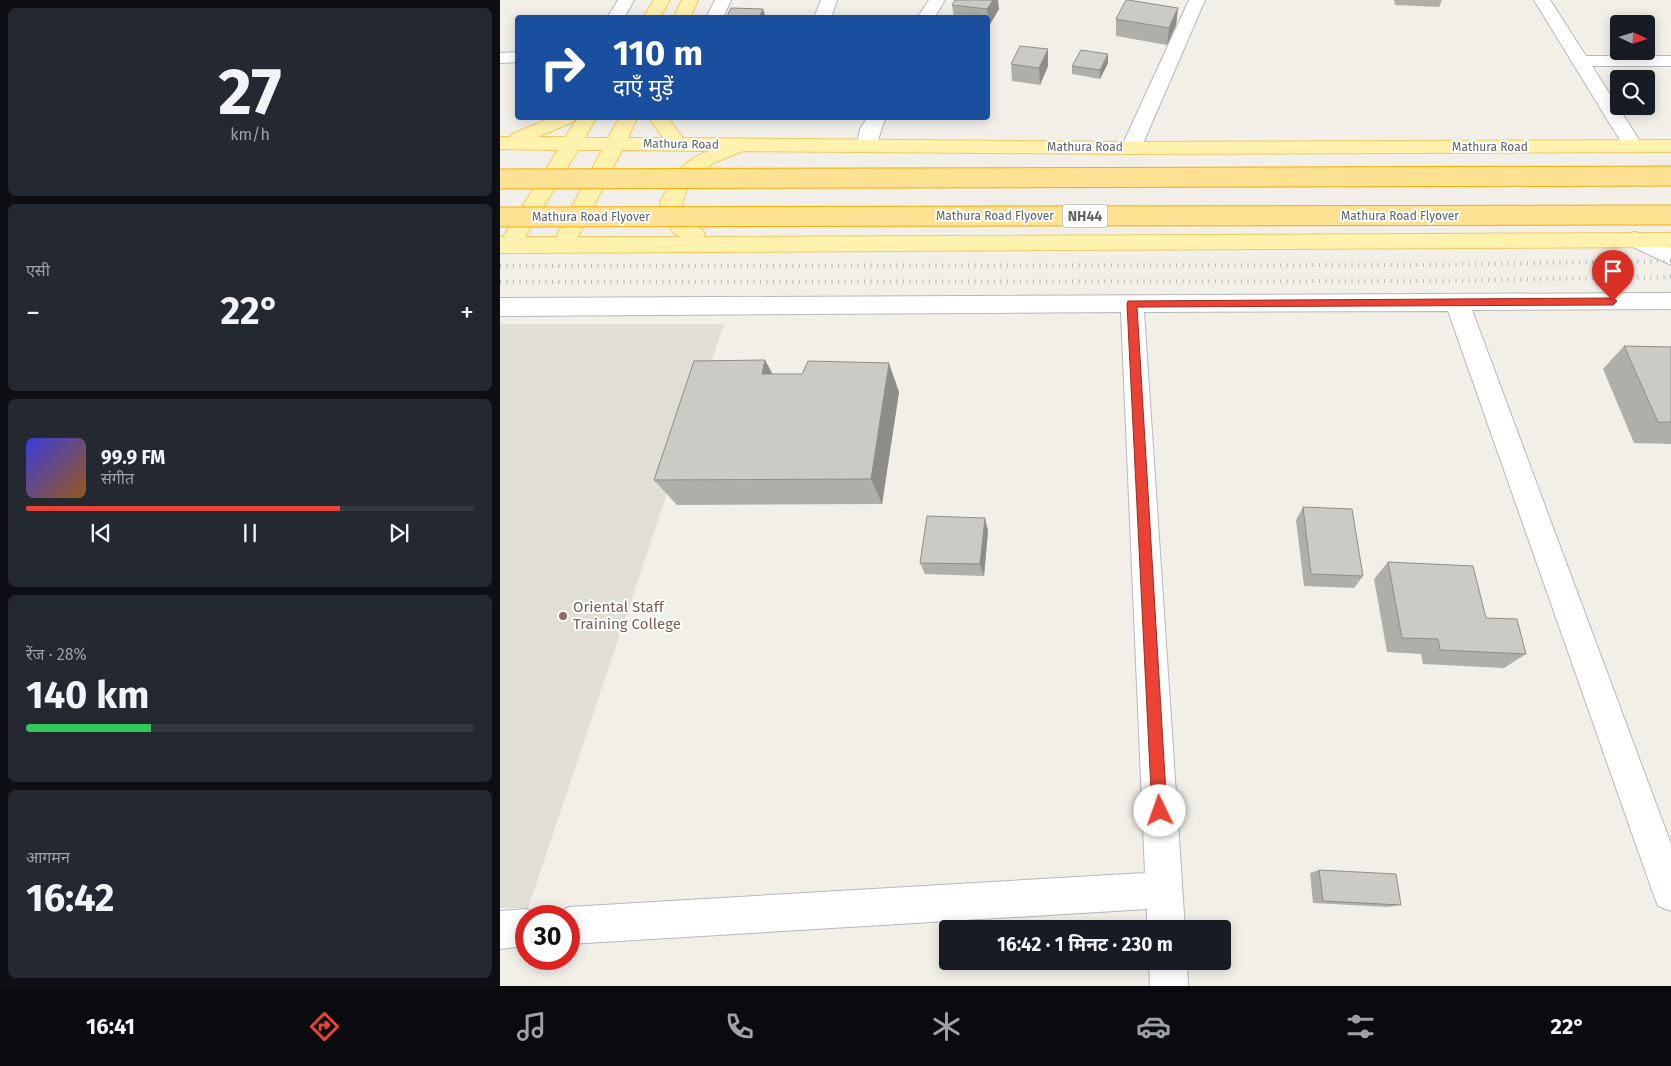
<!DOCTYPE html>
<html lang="hi">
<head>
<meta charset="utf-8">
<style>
	body { margin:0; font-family:"Fira Sans","Noto Sans Devanagari",sans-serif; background:#242831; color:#f1f3f6; height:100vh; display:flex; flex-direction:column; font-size:19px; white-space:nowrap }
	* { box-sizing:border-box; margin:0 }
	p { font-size:16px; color:#9ea1a6 }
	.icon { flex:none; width:28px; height:28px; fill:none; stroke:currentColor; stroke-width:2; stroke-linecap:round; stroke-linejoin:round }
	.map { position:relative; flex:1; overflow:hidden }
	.details { display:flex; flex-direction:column; gap:8px; padding:8px; background:#0d0f14; width:500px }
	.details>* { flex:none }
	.hud { position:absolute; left:15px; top:15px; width:475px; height:105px; border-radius:5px; box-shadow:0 2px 12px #0003; background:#1a4fa0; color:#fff; overflow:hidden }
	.needle { width:32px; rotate:94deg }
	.controls { position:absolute; left:1110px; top:15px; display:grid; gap:10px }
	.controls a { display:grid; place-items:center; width:45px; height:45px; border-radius:5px; background:#171b24; box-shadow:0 2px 12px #0003; font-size:25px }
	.speed { position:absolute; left:15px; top:905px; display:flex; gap:10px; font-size:25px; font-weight:700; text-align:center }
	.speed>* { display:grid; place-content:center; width:65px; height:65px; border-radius:50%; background:#171b24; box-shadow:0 2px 12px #0003; line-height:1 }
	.speed .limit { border:8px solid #d22; background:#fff; color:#111 }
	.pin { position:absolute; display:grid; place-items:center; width:42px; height:42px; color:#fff; margin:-51px -21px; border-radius:50% 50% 50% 0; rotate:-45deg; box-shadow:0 0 5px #0007 }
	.pin .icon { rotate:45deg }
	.me { position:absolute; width:55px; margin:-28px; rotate:357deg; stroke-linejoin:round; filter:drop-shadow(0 0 4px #0008) }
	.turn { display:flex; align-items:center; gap:18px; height:105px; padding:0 15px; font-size:22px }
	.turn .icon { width:65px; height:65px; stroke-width:2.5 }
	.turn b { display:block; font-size:35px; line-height:42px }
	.big { font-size:38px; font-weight:700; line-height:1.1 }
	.details .card { flex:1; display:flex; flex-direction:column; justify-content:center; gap:8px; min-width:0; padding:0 18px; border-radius:8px; background:#242831 }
	.details .dial { align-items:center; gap:0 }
	.dial b { font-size:65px; line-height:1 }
	.song { display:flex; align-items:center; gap:15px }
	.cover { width:60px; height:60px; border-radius:8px; background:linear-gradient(135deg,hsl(240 70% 55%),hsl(30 70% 35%)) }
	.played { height:5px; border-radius:2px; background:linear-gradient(90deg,#ea4335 70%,#363941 70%) }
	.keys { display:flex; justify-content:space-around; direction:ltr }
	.heat { display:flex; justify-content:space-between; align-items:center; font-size:28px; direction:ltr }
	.charge { height:8px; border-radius:4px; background:linear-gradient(90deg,#34c759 28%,#363941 0) }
	.trip { position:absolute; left:439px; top:920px; width:292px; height:50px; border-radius:5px; background:#171b24; box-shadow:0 2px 12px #0003; font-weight:700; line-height:50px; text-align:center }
	.dock { display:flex; height:80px; justify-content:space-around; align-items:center; background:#090b0e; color:#9ea1a6 }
	.dock .icon { width:35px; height:35px }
	.dock .current { color:#ea4335 }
	.dock b { font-size:22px; color:#f1f3f6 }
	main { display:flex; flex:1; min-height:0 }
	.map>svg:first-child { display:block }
</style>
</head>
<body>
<main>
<section class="details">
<div class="card dial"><b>27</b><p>km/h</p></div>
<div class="card"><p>एसी</p>
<div class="heat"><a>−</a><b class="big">22°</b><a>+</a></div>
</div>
<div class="card">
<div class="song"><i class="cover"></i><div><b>99.9 FM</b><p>संगीत</p></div></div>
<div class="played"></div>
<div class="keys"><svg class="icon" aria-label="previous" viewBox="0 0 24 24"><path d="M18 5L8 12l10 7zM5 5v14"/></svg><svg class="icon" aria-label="pause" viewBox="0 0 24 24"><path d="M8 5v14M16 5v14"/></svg><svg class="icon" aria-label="next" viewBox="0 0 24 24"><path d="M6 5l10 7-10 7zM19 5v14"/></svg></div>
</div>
<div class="card"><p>रेंज · 28%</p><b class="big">140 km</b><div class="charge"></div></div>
<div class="card"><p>आगमन</p><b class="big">16:42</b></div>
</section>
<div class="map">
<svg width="1171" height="986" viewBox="0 0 1171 986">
	<rect width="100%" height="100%" fill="#f1efe8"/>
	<!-- education -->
	<path fill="#e1ded6" d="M 0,324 L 224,324 L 28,908 L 0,908 Z"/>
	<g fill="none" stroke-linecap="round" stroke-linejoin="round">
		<defs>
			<path id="minor" d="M 118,0 L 134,0 L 124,18 L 107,18 Z
				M 215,0 L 231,0 L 223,18 L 206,18 Z
				M 321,0 L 337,0 L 331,18 L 314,18 Z
				M 429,0 L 445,0 L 434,18 L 417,18 Z
				M 689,0 L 705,0 L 641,148 L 638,152 L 631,154 L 624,152 L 621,148 Z
				M 1034,0 L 1050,0 L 1086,56 L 1171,56 L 1171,66 L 1092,66 L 1143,146 L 1140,150 L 1133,152 L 1126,150 Z
				M 18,52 L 18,62 L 0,63 L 0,53 Z
				M 367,118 L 386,118 C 380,129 379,142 374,150 L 367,152 L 360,150 L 357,146 L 360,129 Z
				M 1135,232 L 1171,248 L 1171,265 L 1127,244 L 1124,239 L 1127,234 Z
				M 1171,293 L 1171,309 L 972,310 L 1171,844 L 1171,911 L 1158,906 L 1153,893 L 948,311 L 644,312 L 685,929 L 647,929 L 647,909 L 69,944 L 69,916 L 54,916 L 56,913 L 69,907 L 645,873 L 621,312 L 0,316 L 0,298 Z
				M 26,909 L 40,916 L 26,916 L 26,946 L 0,949 L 0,911 Z
				M 649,961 L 687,961 L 688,986 L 650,986 Z"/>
			<path id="major" d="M 154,0 L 170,0 L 160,18 L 143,18 Z
				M 182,0 L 198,0 L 190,18 L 173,18 Z
				M 51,118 L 76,118 L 73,122 L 38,137 L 65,137 L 78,118 L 96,118 L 85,138 L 108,138 L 119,118 L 137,118 L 128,138 L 163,138 L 149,118 L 168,118 L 183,138 L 631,142 L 1171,140 L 1171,152 L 631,154 L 243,151 L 213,163 L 190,182 L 182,203 L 188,223 L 202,229 L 205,234 L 203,237 L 1171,233 L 1171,247 L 0,253 L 0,237 L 3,237 L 58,150 L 0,149 L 0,137 L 10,137 L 12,134 ZM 78,150 L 102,150 L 56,237 L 25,237 ZM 122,150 L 209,151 C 181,161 172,177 160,203 C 165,218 165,229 181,237 L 78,237 Z"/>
		</defs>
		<!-- minor casing -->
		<use href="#minor" stroke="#b5b8bc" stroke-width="2"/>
		<!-- major casing -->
		<use href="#major" stroke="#f2c960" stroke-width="2"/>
		<!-- minor -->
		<use href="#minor" fill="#fff" fill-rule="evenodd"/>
		<!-- major -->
		<use href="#major" fill="#fff2af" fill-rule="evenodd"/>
		<!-- rail -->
		<path stroke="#b6b7b8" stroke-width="4" stroke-dasharray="1 5.5" stroke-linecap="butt" d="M 0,266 L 920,265 L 1171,261
			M 0,282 L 925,281 L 1171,277"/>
		<defs>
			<path id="highway-bridge" d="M 0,179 L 1171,176
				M 0,217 L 1171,215"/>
		</defs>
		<!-- highway-bridge casing -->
		<use href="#highway-bridge" stroke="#f9ab00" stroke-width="21" stroke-linecap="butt"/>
		<!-- highway-bridge -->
		<use href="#highway-bridge" stroke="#fde293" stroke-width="19"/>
	</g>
	<!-- wall -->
	<path fill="#afaea9" d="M 894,0 L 942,0 L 939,7 L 895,5 Z
		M 452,5 L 499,9 L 489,26 L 488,26 L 488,18 L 454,18 Z
		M 678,8 L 676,25 L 667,45 L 616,36 L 616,19 Z
		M 608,63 L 600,79 L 572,74 L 572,66 Z
		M 511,64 L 548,66 L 540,85 L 512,81 Z
		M 1124,346 L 1171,347 L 1171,444 L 1134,443 L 1103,369 Z
		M 273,374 L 399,392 L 382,504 L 177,505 L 154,480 Z
		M 803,507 L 863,576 L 854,588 L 804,586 L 796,520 Z
		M 488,531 L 484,576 L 425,574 L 420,563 Z
		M 888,562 L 986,618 L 1026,654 L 1004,668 L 923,664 L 921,654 L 887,652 L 874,579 Z
		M 819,870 L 901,905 L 888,907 L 813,903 L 810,873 Z"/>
	<!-- shaded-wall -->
	<path fill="#8f8d8a" d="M 493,0 L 498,0 L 499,9 L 489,26 L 487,9 Z
		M 678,8 L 676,25 L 667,45 L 669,28 Z
		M 263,9 L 266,18 L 259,18 Z
		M 548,49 L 548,66 L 540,85 L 539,68 Z
		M 608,54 L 608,63 L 600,79 L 600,70 Z
		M 265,360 L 281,389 L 262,374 Z
		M 389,363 L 399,392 L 382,504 L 371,479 Z
		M 485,518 L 488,531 L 484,576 L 480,564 Z"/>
	<!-- building -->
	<path fill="#cccac5" stroke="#8f8d8a" d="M 455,0 L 493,0 L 487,9 L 452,5 Z
		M 626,0 L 628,0 L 678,8 L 669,28 L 616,19 Z
		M 231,8 L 263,9 L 259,18 L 226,18 Z
		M 520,46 L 548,49 L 539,68 L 511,64 Z
		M 581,50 L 608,54 L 600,70 L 572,66 Z
		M 1124,346 L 1171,347 L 1171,422 L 1158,422 Z
		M 265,360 L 262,374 L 302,374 L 308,361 L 389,363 L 371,479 L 154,480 L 194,361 Z
		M 803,507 L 852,509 L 863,576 L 811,574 Z
		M 427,516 L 485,518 L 480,564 L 420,563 Z
		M 888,562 L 973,566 L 986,618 L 1017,619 L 1026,654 L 940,650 L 938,639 L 902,638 Z
		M 819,870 L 896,874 L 901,905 L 823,901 Z"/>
	<!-- route -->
	<path fill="#ea4335" stroke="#982c22" d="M 1113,298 L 1117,301 L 1113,305 L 637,307 L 667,811 L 665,816 L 660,818 L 654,816 L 652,811 L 627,304 L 628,301 Z"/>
	<!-- markers -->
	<circle fill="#8d6e63" stroke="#fff" stroke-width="2" cx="63" cy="616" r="5"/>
	<g text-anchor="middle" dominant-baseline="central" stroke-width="4" stroke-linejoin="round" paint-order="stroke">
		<!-- far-street labels -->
		<g font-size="12" fill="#5f6368" stroke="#fff">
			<text transform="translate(181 144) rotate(1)">Mathura Road</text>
			<text x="585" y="147">Mathura Road</text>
			<text x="990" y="147">Mathura Road</text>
			<text x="495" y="216">Mathura Road Flyover</text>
			<text x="900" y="216">Mathura Road Flyover</text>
			<text x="91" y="217">Mathura Road Flyover</text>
		</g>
		<!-- shield labels -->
		<rect fill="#fff" stroke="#8f9295" stroke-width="1" x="562.5" y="204.5" width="45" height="23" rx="4"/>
		<g font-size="14" font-weight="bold" fill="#5f6368">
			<text x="585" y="216">NH44</text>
		</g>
		<!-- education labels -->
		<g font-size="15" fill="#785e54" stroke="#fff" text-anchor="start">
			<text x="73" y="607">Oriental Staff<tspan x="73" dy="17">Training College</tspan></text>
		</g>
	</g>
</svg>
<div class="controls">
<a><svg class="needle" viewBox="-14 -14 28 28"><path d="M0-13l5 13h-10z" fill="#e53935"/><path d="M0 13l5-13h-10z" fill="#9ea1a6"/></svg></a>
<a><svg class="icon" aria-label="search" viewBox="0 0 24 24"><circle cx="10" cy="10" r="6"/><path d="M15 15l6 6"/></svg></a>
</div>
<div class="speed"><div class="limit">30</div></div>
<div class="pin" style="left:1113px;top:301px;background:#d93025"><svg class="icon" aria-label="arrive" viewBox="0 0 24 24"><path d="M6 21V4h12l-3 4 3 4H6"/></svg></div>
<svg class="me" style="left:660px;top:811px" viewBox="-20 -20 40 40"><circle r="19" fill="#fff"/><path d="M0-13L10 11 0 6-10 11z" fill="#ea4335"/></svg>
<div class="trip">16:42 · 1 मिनट · 230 m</div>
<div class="hud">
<div class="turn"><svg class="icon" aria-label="right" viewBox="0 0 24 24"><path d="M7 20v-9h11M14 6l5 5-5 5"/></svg><div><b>110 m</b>दाएँ मुड़ें</div></div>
</div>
</div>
</main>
<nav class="dock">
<b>16:41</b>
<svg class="icon current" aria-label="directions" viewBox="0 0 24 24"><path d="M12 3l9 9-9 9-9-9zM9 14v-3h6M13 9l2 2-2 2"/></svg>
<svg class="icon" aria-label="music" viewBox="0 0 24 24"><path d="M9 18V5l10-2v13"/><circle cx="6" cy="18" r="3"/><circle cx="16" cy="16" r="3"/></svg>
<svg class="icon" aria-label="phone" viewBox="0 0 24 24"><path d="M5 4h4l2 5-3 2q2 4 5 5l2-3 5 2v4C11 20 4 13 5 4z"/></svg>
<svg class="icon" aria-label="climate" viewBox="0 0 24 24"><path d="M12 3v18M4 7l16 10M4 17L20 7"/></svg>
<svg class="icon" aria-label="car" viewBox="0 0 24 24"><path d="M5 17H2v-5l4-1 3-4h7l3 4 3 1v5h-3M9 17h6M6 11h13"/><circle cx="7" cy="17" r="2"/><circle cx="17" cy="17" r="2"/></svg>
<svg class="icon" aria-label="filters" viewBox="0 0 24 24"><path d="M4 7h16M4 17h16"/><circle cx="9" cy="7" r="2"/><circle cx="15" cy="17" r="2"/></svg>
<b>22°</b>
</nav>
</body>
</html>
